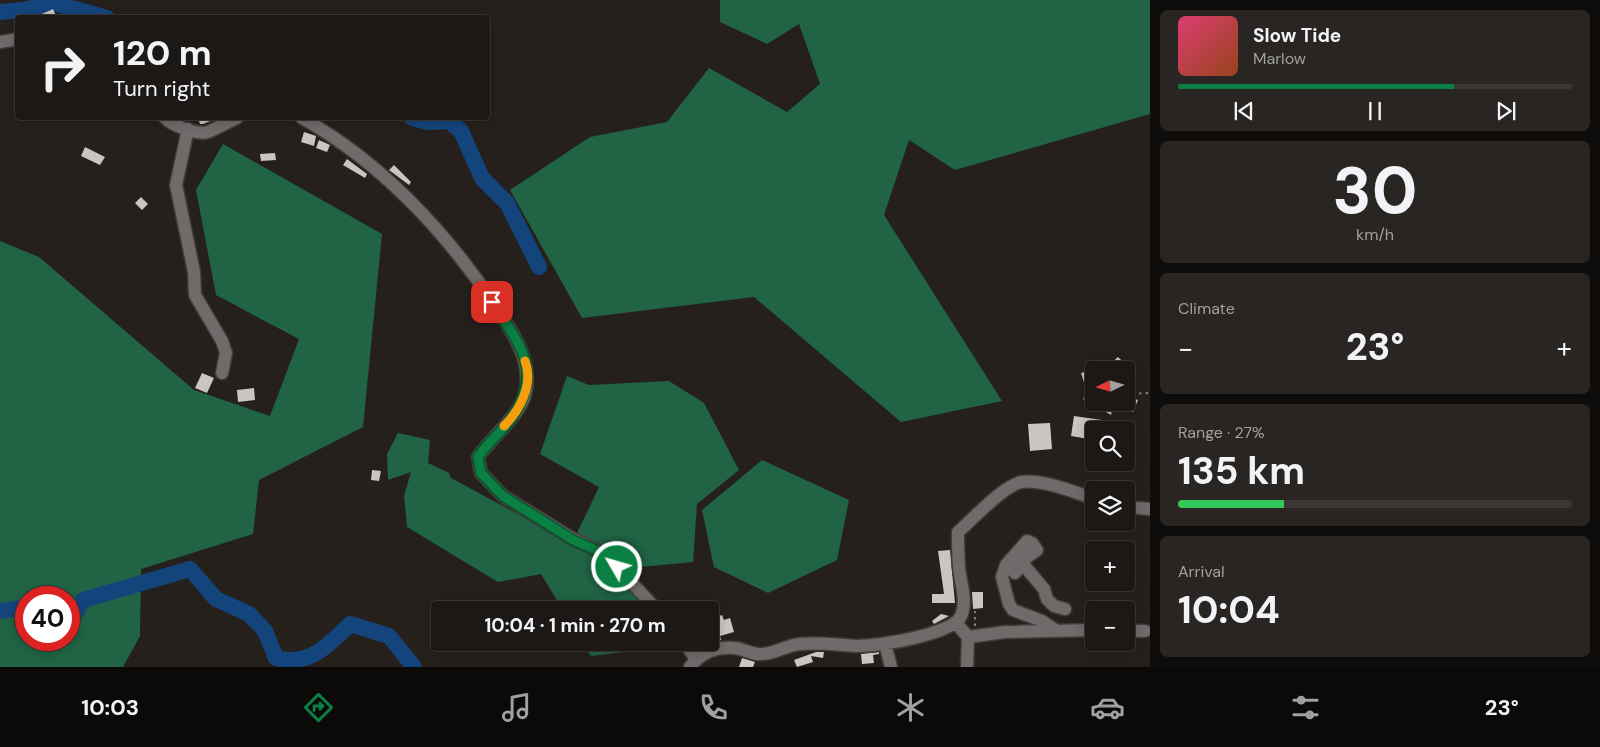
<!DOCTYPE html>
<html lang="en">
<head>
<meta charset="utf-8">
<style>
	body { margin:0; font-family:"DM Sans",sans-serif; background:#292522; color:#f1f3f6; height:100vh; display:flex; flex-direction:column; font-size:19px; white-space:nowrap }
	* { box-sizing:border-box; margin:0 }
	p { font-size:16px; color:#a0a0a0 }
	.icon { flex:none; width:28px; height:28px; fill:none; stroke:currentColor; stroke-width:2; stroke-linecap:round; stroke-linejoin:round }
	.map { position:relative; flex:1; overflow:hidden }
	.panel { display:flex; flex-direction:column; gap:10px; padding:10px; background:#0f0d0c; width:450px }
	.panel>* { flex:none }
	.banner { position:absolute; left:15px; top:15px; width:475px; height:105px; border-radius:5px; box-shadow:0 2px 12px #0003,0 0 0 1px #3a3734; background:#1c1815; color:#f1f3f6; overflow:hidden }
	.needle { width:32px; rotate:265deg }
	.buttons { position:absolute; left:1085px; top:361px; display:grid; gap:10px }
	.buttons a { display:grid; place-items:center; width:50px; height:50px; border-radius:5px; background:#1c1815; box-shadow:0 2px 12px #0003,0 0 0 1px #3a3734; font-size:25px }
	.speed { position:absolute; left:15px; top:586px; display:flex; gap:10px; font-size:25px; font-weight:700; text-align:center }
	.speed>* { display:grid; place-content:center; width:65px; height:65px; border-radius:50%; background:#1c1815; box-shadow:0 2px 12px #0003,0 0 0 1px #3a3734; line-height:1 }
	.speed .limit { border:8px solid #d22; background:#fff; color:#111 }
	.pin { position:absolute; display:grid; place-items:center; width:42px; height:42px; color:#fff; margin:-21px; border-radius:10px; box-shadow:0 2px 8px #0006 }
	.me { position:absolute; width:55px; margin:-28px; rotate:308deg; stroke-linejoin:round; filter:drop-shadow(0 0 4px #0008) }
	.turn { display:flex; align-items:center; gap:18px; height:105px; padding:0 15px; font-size:22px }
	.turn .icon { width:65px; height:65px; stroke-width:2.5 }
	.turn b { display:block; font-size:35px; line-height:42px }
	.big { font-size:38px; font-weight:700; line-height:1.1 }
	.panel .card { flex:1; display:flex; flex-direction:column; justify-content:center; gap:8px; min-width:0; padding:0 18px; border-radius:8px; background:#292522 }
	.panel .dial { align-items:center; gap:0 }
	.dial b { font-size:65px; line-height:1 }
	.song { display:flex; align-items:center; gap:15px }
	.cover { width:60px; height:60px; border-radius:8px; background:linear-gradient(135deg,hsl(340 70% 55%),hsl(20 70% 35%)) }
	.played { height:5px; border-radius:2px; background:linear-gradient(90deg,#0b8043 70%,#3a3734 70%) }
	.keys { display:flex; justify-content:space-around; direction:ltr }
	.heat { display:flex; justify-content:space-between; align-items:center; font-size:28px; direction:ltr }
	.charge { height:8px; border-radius:4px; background:linear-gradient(90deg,#34c759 27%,#3a3734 0) }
	.trip { position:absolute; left:431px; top:601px; width:288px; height:50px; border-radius:5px; background:#1c1815; box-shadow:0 2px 12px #0003,0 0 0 1px #3a3734; font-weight:700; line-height:50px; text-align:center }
	.tabs { display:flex; height:80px; justify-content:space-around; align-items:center; background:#0b0a08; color:#a0a0a0 }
	.tabs .icon { width:35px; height:35px }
	.tabs .selected { color:#0b8043 }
	.tabs b { font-size:22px; color:#f1f3f6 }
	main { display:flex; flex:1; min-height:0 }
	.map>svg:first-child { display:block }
</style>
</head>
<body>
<main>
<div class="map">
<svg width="1150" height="667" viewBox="0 0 1150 667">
	<rect width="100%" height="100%" fill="#25201c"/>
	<!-- forest -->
	<path fill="#206445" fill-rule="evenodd" d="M 720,0 L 1150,0 L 1150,114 L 955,170 L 909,140 L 884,215 L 1002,401 L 901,422 L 754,297 L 582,318 L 510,190 L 590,137 L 667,122 L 709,68 L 787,112 L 820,84 L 799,24 L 767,44 L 720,22 Z
		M 223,144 L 382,234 L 363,427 L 259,480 L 253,534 L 141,569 L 140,636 L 123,667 L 0,667 L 0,241 L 39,257 L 194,390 L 270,416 L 299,339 L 216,295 L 196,190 ZM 26,598 L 69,598 L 69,640 L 26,640 Z
		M 567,376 L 589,385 L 669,381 L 704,403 L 739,470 L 697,504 L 693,562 L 630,568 L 577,533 L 599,487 L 540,454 Z
		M 398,433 L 430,440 L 428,463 L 449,473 L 451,478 L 598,557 L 648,610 L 563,610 L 541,574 L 498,582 L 407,527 L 404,496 L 411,472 L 388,480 L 387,454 Z
		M 762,460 L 849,500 L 837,560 L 768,593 L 714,567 L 702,510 Z
		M 679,642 L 681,645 L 591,656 L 582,643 Z"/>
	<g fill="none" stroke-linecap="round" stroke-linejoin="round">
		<!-- river -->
		<path stroke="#13457c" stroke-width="16" d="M 0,12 L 23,10 L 54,3 L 107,18
			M 412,118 L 428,122 L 449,121 L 461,131 L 482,178 L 507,203 L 539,267
			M 69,609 L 77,611 L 83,600 L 190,569 L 216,599 L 249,614 L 265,631 L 276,658 C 310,667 328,645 350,624 L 389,636 L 414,667
			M 0,611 L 26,607"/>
	</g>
	<!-- building -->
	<path fill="#cbc4bf" d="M 53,9 L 57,18 L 33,18 Z
		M 198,118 L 218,118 L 203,124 L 200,124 Z
		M 304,132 L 316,136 L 314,146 L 301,142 Z
		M 319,140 L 330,145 L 327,152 L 316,148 Z
		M 85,147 L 105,157 L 100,165 L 81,156 Z
		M 275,153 L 276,160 L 261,161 L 260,154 Z
		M 347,159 L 367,174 L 365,178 L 343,165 Z
		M 394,165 L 411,182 L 409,185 L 389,170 Z
		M 141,197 L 148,204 L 142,210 L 135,203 Z
		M 1118,357 L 1135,373 L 1126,383 L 1126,370 L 1113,370 L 1109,365 Z
		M 1094,369 L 1094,402 L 1126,402 L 1126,396 L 1138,400 L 1133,412 L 1113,405 L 1111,415 L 1094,405 L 1094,409 L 1092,410 L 1090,403 L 1083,399 L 1087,392 L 1081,373 Z
		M 202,373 L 214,378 L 207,393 L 195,388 Z
		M 254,388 L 255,400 L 238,402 L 237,390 Z
		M 1074,416 L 1102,420 L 1101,430 L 1094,430 L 1094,440 L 1071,436 Z
		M 1050,423 L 1052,449 L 1030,451 L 1028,424 Z
		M 372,470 L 381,471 L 379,481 L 371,480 Z
		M 950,550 L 955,603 L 932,603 L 932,594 L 944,594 L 938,551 Z
		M 972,592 L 983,592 L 983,608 L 973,609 Z
		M 941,614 L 949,616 L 934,624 L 932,621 Z
		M 722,615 L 724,620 L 730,618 L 734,632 L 720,636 L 721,640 L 713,642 L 710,626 L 717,623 L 716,617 Z
		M 816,652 L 824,652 L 823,658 L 811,656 L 813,662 L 797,667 L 794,660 Z
		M 879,652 L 879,654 L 873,655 L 874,663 L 862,664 L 861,654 Z
		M 742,658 L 755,662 L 753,667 L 739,667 Z"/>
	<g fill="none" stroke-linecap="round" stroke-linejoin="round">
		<defs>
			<path id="minor" d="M 0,42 L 18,39
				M 165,118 C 173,126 197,135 208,132 C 218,128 227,122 237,118
				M 302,118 C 381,162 447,233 496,307 C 513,333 531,358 526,390 C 523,413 491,438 478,457 L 481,473 L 503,496 L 573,539 L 605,554 L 657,610
				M 188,129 L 176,185 L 194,272 L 195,295 L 222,341 L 226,353 L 222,373
				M 1126,507 L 1150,509
				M 1022,563 L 1044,589 L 1047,599 L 1054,606 L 1065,609
				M 1015,573 L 1027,557 L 1037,550 L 1032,543 L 1027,541 L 1006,565 L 1002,577 L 1009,604 L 1013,610 L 1042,621 L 1055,630
				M 956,623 L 968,637 L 1005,632 L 1094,630
				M 1126,631 L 1145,631
				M 684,642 L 696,659
				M 885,643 L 891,667
				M 690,667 C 700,653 717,646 734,648 C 742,648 751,654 759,654 C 774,655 786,645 800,644 C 820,642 838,645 857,646 C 878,646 952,635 961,616 C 968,601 960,582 959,567 C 958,555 958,544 958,532 C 972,520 1005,484 1022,482 C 1041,479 1075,492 1094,499
				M 967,667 L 968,637"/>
		</defs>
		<!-- minor casing -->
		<use href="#minor" stroke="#3f3b37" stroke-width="15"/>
		<!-- path -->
		<path stroke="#86827f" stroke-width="2" stroke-dasharray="2.5 4" stroke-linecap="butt" d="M 1126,394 L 1150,393
			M 975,626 L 975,611"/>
		<!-- minor -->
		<use href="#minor" stroke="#6f6b6b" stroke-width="12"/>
	</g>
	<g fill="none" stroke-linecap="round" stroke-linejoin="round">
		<defs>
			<path id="route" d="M 492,302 C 518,342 544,370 513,416 C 503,431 488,442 478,457 L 481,473 L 503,496 L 573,540 L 605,554 L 617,567"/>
		</defs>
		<!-- route casing -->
		<use href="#route" stroke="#07532c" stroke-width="12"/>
		<!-- route -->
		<use href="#route" stroke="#0b8043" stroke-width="9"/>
		<!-- slow -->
		<path stroke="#f59e0b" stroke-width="9" d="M 504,426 C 520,410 534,384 525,361"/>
	</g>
</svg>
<div class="buttons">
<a><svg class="needle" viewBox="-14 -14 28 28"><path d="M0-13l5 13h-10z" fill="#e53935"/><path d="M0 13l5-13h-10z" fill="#a0a0a0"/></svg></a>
<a><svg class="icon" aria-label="search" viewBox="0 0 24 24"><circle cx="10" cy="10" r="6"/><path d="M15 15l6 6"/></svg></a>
<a><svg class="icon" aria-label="layers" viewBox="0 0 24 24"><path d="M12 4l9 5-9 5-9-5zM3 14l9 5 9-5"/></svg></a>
<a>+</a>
<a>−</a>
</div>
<div class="speed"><div class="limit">40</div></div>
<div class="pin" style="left:492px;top:302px;background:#d93025"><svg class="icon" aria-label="arrive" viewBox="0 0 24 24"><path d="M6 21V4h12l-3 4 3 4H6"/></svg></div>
<svg class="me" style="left:617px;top:567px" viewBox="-20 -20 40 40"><circle r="17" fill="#0b8043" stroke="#fff" stroke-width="3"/><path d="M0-11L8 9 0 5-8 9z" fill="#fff"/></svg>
<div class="trip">10:04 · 1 min · 270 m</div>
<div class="banner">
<div class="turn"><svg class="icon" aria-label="right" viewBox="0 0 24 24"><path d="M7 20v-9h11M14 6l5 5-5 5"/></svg><div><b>120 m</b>Turn right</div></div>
</div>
</div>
<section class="panel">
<div class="card">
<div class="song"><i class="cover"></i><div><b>Slow Tide</b><p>Marlow</p></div></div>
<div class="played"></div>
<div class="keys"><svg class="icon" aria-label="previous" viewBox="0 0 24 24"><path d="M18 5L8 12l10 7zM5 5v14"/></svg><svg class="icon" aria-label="pause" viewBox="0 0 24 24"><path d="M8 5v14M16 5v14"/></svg><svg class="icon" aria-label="next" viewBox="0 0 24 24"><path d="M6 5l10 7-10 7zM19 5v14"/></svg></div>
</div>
<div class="card dial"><b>30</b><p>km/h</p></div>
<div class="card"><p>Climate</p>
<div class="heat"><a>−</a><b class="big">23°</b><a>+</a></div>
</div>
<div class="card"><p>Range · 27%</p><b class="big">135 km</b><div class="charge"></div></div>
<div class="card"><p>Arrival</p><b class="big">10:04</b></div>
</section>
</main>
<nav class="tabs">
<b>10:03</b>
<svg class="icon selected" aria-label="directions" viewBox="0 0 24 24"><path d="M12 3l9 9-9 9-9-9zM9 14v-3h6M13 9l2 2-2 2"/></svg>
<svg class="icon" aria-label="music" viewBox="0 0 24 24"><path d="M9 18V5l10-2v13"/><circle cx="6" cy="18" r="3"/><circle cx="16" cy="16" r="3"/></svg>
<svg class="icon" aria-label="phone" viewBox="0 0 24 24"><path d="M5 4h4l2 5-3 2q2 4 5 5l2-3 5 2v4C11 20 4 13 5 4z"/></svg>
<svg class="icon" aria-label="climate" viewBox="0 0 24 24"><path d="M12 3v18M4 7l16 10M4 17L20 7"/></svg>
<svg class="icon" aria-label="car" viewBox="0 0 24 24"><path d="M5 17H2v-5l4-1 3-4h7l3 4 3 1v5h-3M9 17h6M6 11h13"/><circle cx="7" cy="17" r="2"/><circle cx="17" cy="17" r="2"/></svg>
<svg class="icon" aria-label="filters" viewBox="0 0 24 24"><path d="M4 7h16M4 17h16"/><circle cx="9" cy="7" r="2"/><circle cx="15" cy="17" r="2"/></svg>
<b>23°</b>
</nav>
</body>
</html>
